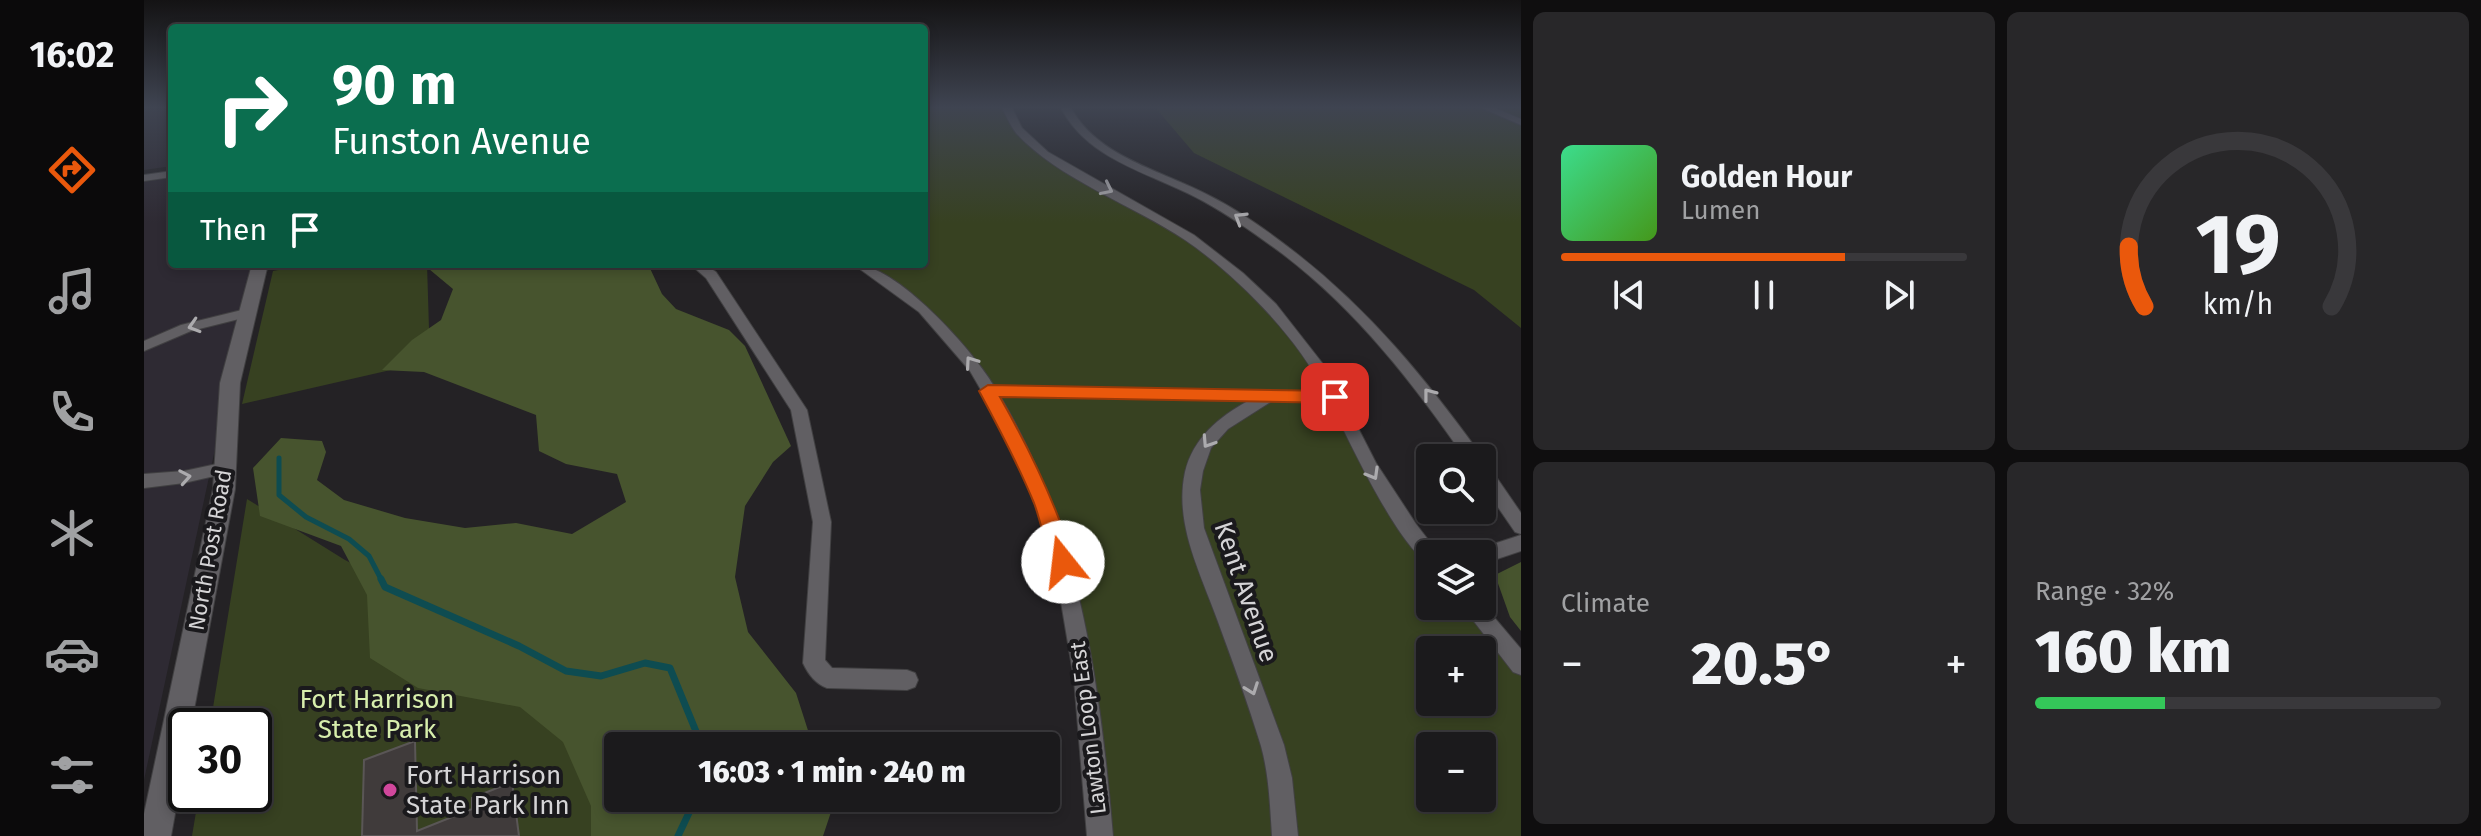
<!DOCTYPE html>
<html lang="en">
<head>
<meta charset="utf-8">
<style>
	body { margin:0; font-family:"Fira Sans",sans-serif; background:#282729; color:#f1f3f6; height:100vh; display:flex; flex-direction:column; font-size:30px; white-space:nowrap }
	* { box-sizing:border-box; margin:0 }
	p { font-size:26px; color:#a0a1a3 }
	.icon { flex:none; width:44px; height:44px; fill:none; stroke:currentColor; stroke-width:2; stroke-linecap:round; stroke-linejoin:round }
	.map { position:relative; flex:1; overflow:hidden }
	.panel { display:flex; flex-direction:column; gap:12px; padding:12px; background:#0f0e0f; width:960px }
	.panel>* { flex:none }
	.hud { position:absolute; left:24px; top:24px; width:760px; height:244px; border-radius:8px; box-shadow:0 4px 12px #0003,0 0 0 2px #39383b; background:#0b6e4f; color:#fff; overflow:hidden }
	.fabs { position:absolute; left:1272px; top:444px; display:grid; gap:16px }
	.fabs a { display:grid; place-items:center; width:80px; height:80px; border-radius:8px; background:#1b1a1c; box-shadow:0 4px 12px #0003,0 0 0 2px #39383b; font-size:40px }
	.speed { position:absolute; left:24px; top:708px; display:flex; gap:16px; font-size:40px; font-weight:700; text-align:center }
	.speed>* { display:grid; place-content:center; width:104px; height:104px; border-radius:50%; background:#1b1a1c; box-shadow:0 4px 12px #0003,0 0 0 2px #39383b; line-height:1 }
	.speed .limit { border:4px solid #111; border-radius:12px; background:#fff; color:#111 }
	.pin { position:absolute; display:grid; place-items:center; width:68px; height:68px; color:#fff; margin:-34px; border-radius:16px; box-shadow:0 4px 12px #0006 }
	.me { position:absolute; width:88px; margin:-44px; rotate:344deg; stroke-linejoin:round; filter:drop-shadow(0 0 6px #0008) }
	.turn { display:flex; align-items:center; gap:28px; height:168px; padding:0 32px; font-size:36px }
	.turn .icon { width:104px; height:104px; stroke-width:2.5 }
	.turn b { display:block; font-size:56px; line-height:68px }
	.then { display:flex; align-items:center; height:76px; padding:0 32px; background:#0003; gap:16px; font-size:30px }
	.big { font-size:60px; font-weight:800; line-height:1.1 }
	.panel .widget { flex:1; display:flex; flex-direction:column; justify-content:center; gap:12px; min-width:0; padding:0 28px; border-radius:12px; background:#282729 }
	.panel .dial { align-items:center; gap:0 }
	.dial svg { height:208px; overflow:visible; fill:none; stroke:#39383b; stroke-width:7; stroke-linecap:round; text-anchor:middle }
	.dial text { fill:#f1f3f6; stroke:none }
	.song { display:flex; align-items:center; gap:24px }
	.cover { width:96px; height:96px; border-radius:12px; background:linear-gradient(135deg,hsl(150 70% 55%),hsl(100 70% 35%)) }
	.played { height:8px; border-radius:4px; background:linear-gradient(90deg,#ea580c 70%,#39383b 70%) }
	.keys { display:flex; justify-content:space-around; direction:ltr }
	.heat { display:flex; justify-content:space-between; align-items:center; font-size:44px; direction:ltr }
	.charge { height:12px; border-radius:6px; background:linear-gradient(90deg,#34c759 32%,#39383b 0) }
	.panel .tiles { flex:1; display:grid; gap:12px; grid-template-columns:repeat(2,1fr) }
	.trip { position:absolute; left:460px; top:732px; width:456px; height:80px; border-radius:8px; background:#1b1a1c; box-shadow:0 4px 12px #0003,0 0 0 2px #39383b; font-weight:800; line-height:80px; text-align:center }
	main { display:flex; flex:1; min-height:0 }
	.menu { display:flex; flex-direction:column; width:144px; justify-content:space-around; align-items:center; background:#0b0a0b; color:#a0a1a3 }
	.menu .icon { width:56px; height:56px }
	.menu .active { color:#ea580c }
	.menu b { font-size:36px; color:#f1f3f6 }
	.map>svg:first-child { display:block }
</style>
</head>
<body>
<main>
<nav class="menu">
<b>16:02</b>
<svg class="icon active" aria-label="directions" viewBox="0 0 24 24"><path d="M12 3l9 9-9 9-9-9zM9 14v-3h6M13 9l2 2-2 2"/></svg>
<svg class="icon" aria-label="music" viewBox="0 0 24 24"><path d="M9 18V5l10-2v13"/><circle cx="6" cy="18" r="3"/><circle cx="16" cy="16" r="3"/></svg>
<svg class="icon" aria-label="phone" viewBox="0 0 24 24"><path d="M5 4h4l2 5-3 2q2 4 5 5l2-3 5 2v4C11 20 4 13 5 4z"/></svg>
<svg class="icon" aria-label="climate" viewBox="0 0 24 24"><path d="M12 3v18M4 7l16 10M4 17L20 7"/></svg>
<svg class="icon" aria-label="car" viewBox="0 0 24 24"><path d="M5 17H2v-5l4-1 3-4h7l3 4 3 1v5h-3M9 17h6M6 11h13"/><circle cx="7" cy="17" r="2"/><circle cx="17" cy="17" r="2"/></svg>
<svg class="icon" aria-label="filters" viewBox="0 0 24 24"><path d="M4 7h16M4 17h16"/><circle cx="9" cy="7" r="2"/><circle cx="15" cy="17" r="2"/></svg>
</nav>
<div class="map">
<svg width="1377" height="836" viewBox="0 0 1377 836">
	<rect width="100%" height="100%" fill="#242225"/>
	<!-- built -->
	<path fill="#2e2a33" d="M 0,106 L 28,106 L 28,166 L 0,170 Z
		M 28,178 L 28,264 L 153,264 L 109,272 L 0,780 L 0,182 Z"/>
	<!-- green -->
	<path fill="#374121" fill-rule="evenodd" d="M 780,106 L 862,106 L 890,146 L 1046,238 L 1140,322 L 1286,555 L 1286,606 L 1328,606 L 1377,665 L 1377,836 L 956,836 L 951,763 L 894,487 L 815,345 L 738,277 L 715,264 L 780,264 ZM 1286,650 L 1338,650 L 1338,702 L 1286,702 ZM 1286,746 L 1338,746 L 1338,798 L 1286,798 Z
		M 1010,106 L 1377,106 L 1377,328 L 1330,290 L 1050,153 Z
		M 167,264 L 283,264 L 286,361 L 98,404 L 129,271 Z
		M 103,499 L 201,560 L 331,626 L 474,746 L 474,798 L 527,836 L 48,836 L 55,794 L 110,794 L 110,726 L 66,726 Z"/>
	<!-- forest -->
	<path fill="#47542e" d="M 279,264 L 504,264 L 518,294 L 532,309 L 585,330 L 601,346 L 647,446 L 629,462 L 601,506 L 591,577 L 604,632 L 652,693 L 669,746 L 474,746 L 474,798 L 686,798 L 689,806 L 679,836 L 447,836 L 447,806 L 419,742 L 376,707 L 274,688 L 226,658 L 223,595 L 197,546 L 116,516 L 109,468 L 137,438 L 178,441 L 182,452 L 173,480 L 200,500 L 261,518 L 321,528 L 372,523 L 428,534 L 482,502 L 473,474 L 422,464 L 395,451 L 392,415 L 280,372 L 238,370 L 268,340 L 297,320 L 309,289 Z
		M 1377,562 L 1377,631 L 1366,617 L 1351,575 Z"/>
	<g fill="none" stroke-linecap="round" stroke-linejoin="round">
		<!-- stream-far1 -->
		<path stroke="#0e4c51" stroke-width="5" d="M 135,458 L 135,495 L 162,517 L 205,539 L 225,556 L 238,581"/>
		<!-- stream -->
		<path stroke="#0e4c51" stroke-width="7" d="M 237,579 L 241,587 L 375,646 L 422,671 L 457,676 L 501,663 L 526,668 L 558,746
			M 534,836 L 552,798"/>
	</g>
	<!-- building -->
	<path fill="#403b3b" stroke="#5a5656" stroke-width="2" d="M 271,741 L 273,831 L 328,809 L 328,798 L 368,782 L 375,836 L 218,836 L 220,760 Z"/>
	<g fill="none" stroke-linecap="round" stroke-linejoin="round">
		<defs>
			<path id="minor" d="M 857,106 L 867,106 L 878,128 L 904,152 L 1050,235 L 1099,273 L 1132,304 L 1186,373 L 1232,463 L 1272,524 L 1295,554 L 1286,554 L 1286,563 C 1257,553 1201,433 1186,402 L 1128,401 L 1084,429 L 1067,448 L 1059,471 L 1056,490 L 1060,528 L 1140,745 L 1148,778 L 1154,836 L 1128,836 C 1126,805 1125,775 1117,746 C 1104,703 1088,660 1073,619 C 1056,572 1030,523 1041,472 C 1049,438 1075,417 1104,401 L 856,396 C 936,530 956,684 969,836 L 943,836 L 930,679 L 916,596 L 895,515 L 865,438 L 826,371 L 775,312 L 709,264 C 752,264 828,349 850,386 L 1180,392 C 1155,338 1091,274 1041,240 C 989,205 914,179 872,133 C 866,125 862,115 857,106 Z
				M 916,106 L 926,106 C 953,158 1018,170 1066,196 C 1096,211 1125,232 1152,253 C 1225,310 1282,379 1336,454 L 1338,458 L 1338,459 L 1321,458 C 1269,383 1213,311 1140,255 C 1114,236 1088,217 1059,201 C 1009,173 944,162 916,106 Z
				M 1333,106 L 1346,106 L 1377,119 L 1377,125 Z
				M 28,171 L 28,177 L 0,181 L 0,175 Z
				M 546,264 L 560,264 L 572,272 L 663,410 L 687,522 L 681,660 L 688,668 L 763,670 L 771,673 L 774,680 L 771,687 L 763,690 L 683,688 C 672,684 664,674 659,663 L 669,522 L 647,410 L 562,278 Z
				M 102,309 L 109,313 L 107,316 L 47,331 L 0,351 L 0,341 L 37,325 Z
				M 82,462 L 88,464 L 91,468 L 88,472 L 40,483 L 0,488 L 0,474 L 40,471 Z
				M 1338,464 L 1344,465 L 1377,513 L 1377,534 L 1371,532 L 1338,484 Z
				M 1377,535 L 1377,551 L 1338,564 L 1338,554 L 1330,554 L 1331,550 Z
				M 1338,603 L 1377,649 L 1377,675 L 1369,672 L 1318,606 L 1338,606 Z"/>
			<path id="tertiary" d="M 108,264 L 124,264 L 96,383 L 91,489 L 47,726 L 42,726 L 42,753 L 27,836 L 0,836 L 0,814 L 69,489 L 76,383 Z"/>
		</defs>
		<!-- minor casing -->
		<use href="#minor" stroke="#414042" stroke-width="2"/>
		<!-- tertiary casing -->
		<use href="#tertiary" stroke="#414042" stroke-width="2"/>
		<!-- minor -->
		<use href="#minor" fill="#615f63" fill-rule="evenodd"/>
		<!-- tertiary -->
		<use href="#tertiary" fill="#615f63" fill-rule="evenodd"/>
	</g>
	<!-- one-way arrows -->
	<defs><path id="oneway-chevron" d="M-2-3.5L2.5 0L-2 3.5" fill="none" stroke-width="1.6" stroke-linecap="round" stroke-linejoin="round" transform="scale(2)"/></defs>
	<g stroke="#acabae">
		<use href="#oneway-chevron" transform="translate(963 189) rotate(26)"/>
		<use href="#oneway-chevron" transform="translate(1096 218) rotate(-148)"/>
		<use href="#oneway-chevron" transform="translate(50 326) rotate(163)"/>
		<use href="#oneway-chevron" transform="translate(827 362) rotate(-125)"/>
		<use href="#oneway-chevron" transform="translate(1285 394) rotate(-128)"/>
		<use href="#oneway-chevron" transform="translate(1064 442) rotate(123)"/>
		<use href="#oneway-chevron" transform="translate(1229 474) rotate(60)"/>
		<use href="#oneway-chevron" transform="translate(41 477) rotate(-10)"/>
		<use href="#oneway-chevron" transform="translate(1108 689) rotate(70)"/>
	</g>
	<!-- sky -->
	<linearGradient id="sky" x2="0" y2="1"><stop stop-color="#141314"/><stop offset="0.48" stop-color="#3f4451"/><stop offset="1" stop-color="#3f4451" stop-opacity="0"/></linearGradient>
	<rect width="1377" height="223" fill="url(#sky)"/>
	<!-- route -->
	<path fill="#ea580c" stroke="#983908" stroke-width="2" d="M 844,385 L 1191,391 L 1200,397 L 1191,403 L 856,397 C 886,450 912,503 930,562 L 927,569 L 919,571 L 911,569 C 901,549 898,524 890,503 C 874,464 855,428 835,391 Z"/>
	<!-- markers -->
	<circle fill="#d1479c" stroke="#1a191c" stroke-width="3" cx="246" cy="790" r="8"/>
	<g text-anchor="middle" dominant-baseline="central" stroke-width="8" stroke-linejoin="round" paint-order="stroke">
		<!-- street labels -->
		<g font-size="22" fill="#d5d4d6" stroke="#1a191c">
			<text transform="translate(66 550) rotate(-80)">North Post Road</text>
			<text transform="translate(944 728) rotate(-97)">Lawton Loop East</text>
		</g>
		<!-- near-street labels -->
		<g font-size="26" fill="#d5d4d6" stroke="#1a191c">
			<text transform="translate(1102 592) rotate(71)">Kent Avenue</text>
		</g>
		<!-- near-park labels -->
		<g font-size="26" fill="#d7eeac" stroke="#1a191c">
			<text x="233" y="699">Fort Harrison<tspan x="233" dy="30">State Park</tspan></text>
		</g>
		<!-- near-poi labels -->
		<g font-size="26" fill="#d5d4d6" stroke="#1a191c" text-anchor="start">
			<text x="262" y="775">Fort Harrison<tspan x="262" dy="30">State Park Inn</tspan></text>
		</g>
	</g>
</svg>
<div class="fabs">
<a><svg class="icon" aria-label="search" viewBox="0 0 24 24"><circle cx="10" cy="10" r="6"/><path d="M15 15l6 6"/></svg></a>
<a><svg class="icon" aria-label="layers" viewBox="0 0 24 24"><path d="M12 4l9 5-9 5-9-5zM3 14l9 5 9-5"/></svg></a>
<a>+</a>
<a>−</a>
</div>
<div class="speed"><div class="limit">30</div></div>
<div class="pin" style="left:1191px;top:397px;background:#d93025"><svg class="icon" aria-label="arrive" viewBox="0 0 24 24"><path d="M6 21V4h12l-3 4 3 4H6"/></svg></div>
<svg class="me" style="left:919px;top:562px" viewBox="-20 -20 40 40"><circle r="19" fill="#fff"/><path d="M0-13L10 11 0 6-10 11z" fill="#ea580c"/></svg>
<div class="trip">16:03 · 1 min · 240 m</div>
<div class="hud">
<div class="turn"><svg class="icon" aria-label="right" viewBox="0 0 24 24"><path d="M7 20v-9h11M14 6l5 5-5 5"/></svg><div><b>90 m</b>Funston Avenue</div></div>
<div class="then">Then<svg class="icon" aria-label="arrive" viewBox="0 0 24 24"><path d="M6 21V4h12l-3 4 3 4H6"/></svg></div>
</div>
</div>
<section class="panel">
<div class="tiles">
<div class="widget">
<div class="song"><i class="cover"></i><div><b>Golden Hour</b><p>Lumen</p></div></div>
<div class="played"></div>
<div class="keys"><svg class="icon" aria-label="previous" viewBox="0 0 24 24"><path d="M18 5L8 12l10 7zM5 5v14"/></svg><svg class="icon" aria-label="pause" viewBox="0 0 24 24"><path d="M8 5v14M16 5v14"/></svg><svg class="icon" aria-label="next" viewBox="0 0 24 24"><path d="M6 5l10 7-10 7zM19 5v14"/></svg></div>
</div>
<div class="widget dial"><svg viewBox="0 0 100 80">
<path d="M14 69A42 42 0 1 1 86 69"/>
<path d="M14 69A42 42 0 0 1 8 46" stroke="#ea580c"/>
<text x="50" y="56" font-size="32" font-weight="700">19</text>
<text x="50" y="72" font-size="11">km/h</text>
</svg></div>
<div class="widget"><p>Climate</p>
<div class="heat"><a>−</a><b class="big">20.5°</b><a>+</a></div>
</div>
<div class="widget"><p>Range · 32%</p><b class="big">160 km</b><div class="charge"></div></div>
</div>
</section>
</main>
</body>
</html>
